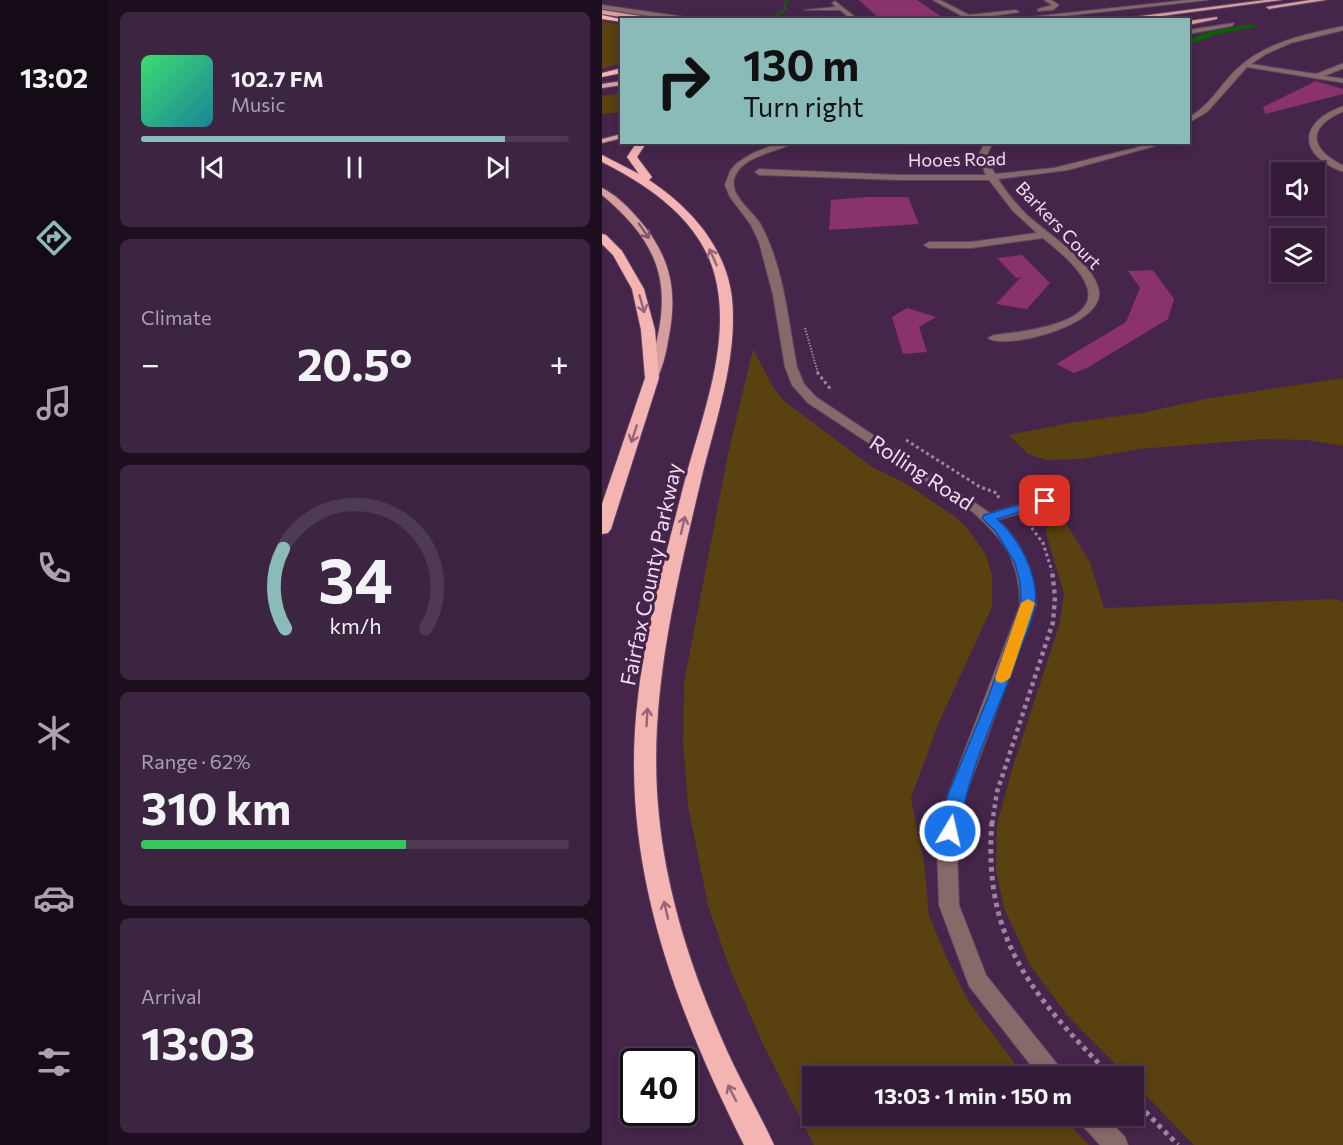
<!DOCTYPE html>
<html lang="en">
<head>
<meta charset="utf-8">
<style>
	body { margin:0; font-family:Commissioner,sans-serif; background:#3c2540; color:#f1f3f6; height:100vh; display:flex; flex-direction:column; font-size:22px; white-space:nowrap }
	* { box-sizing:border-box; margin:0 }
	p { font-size:20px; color:#a9a1ae }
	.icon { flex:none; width:33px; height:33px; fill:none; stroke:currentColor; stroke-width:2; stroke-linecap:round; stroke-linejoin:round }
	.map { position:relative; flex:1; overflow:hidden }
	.panel { display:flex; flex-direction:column; gap:12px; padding:12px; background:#1d0f1f; width:494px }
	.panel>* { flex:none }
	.top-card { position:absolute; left:18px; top:18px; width:570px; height:126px; border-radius:0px; box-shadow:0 3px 9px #0003,0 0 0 2px #4e3a53; background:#8bbbb9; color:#111; overflow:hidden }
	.fabs { position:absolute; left:669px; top:162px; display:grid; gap:12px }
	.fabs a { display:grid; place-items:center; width:54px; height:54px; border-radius:0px; background:#341c38; box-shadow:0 3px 9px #0003,0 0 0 2px #4e3a53; font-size:30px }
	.speed { position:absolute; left:18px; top:1048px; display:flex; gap:12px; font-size:30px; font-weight:700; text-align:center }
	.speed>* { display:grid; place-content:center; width:78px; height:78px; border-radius:50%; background:#341c38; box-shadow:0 3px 9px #0003,0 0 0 2px #4e3a53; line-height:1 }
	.speed .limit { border:3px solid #111; border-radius:9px; background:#fff; color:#111 }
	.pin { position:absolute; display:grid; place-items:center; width:51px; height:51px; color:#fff; margin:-26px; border-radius:12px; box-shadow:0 3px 9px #0006 }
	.me { position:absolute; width:66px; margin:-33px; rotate:9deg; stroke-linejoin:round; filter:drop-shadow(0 0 4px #0008) }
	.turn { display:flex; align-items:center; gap:21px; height:126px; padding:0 24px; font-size:27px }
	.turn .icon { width:78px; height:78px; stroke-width:2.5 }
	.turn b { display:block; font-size:42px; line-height:51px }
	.big { font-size:45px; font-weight:700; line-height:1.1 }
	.panel .tile { flex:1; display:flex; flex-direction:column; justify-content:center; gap:9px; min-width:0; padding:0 21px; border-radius:9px; background:#3c2540 }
	.panel .dial { align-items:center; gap:0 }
	.dial svg { height:156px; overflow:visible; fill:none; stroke:#4e3a53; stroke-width:7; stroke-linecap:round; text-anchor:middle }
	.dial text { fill:#f1f3f6; stroke:none }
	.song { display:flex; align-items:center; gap:18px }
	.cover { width:72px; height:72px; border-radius:9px; background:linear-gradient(135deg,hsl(140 70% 55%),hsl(190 70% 35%)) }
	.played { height:6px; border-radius:3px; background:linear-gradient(90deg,#8bbbb9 85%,#4e3a53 85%) }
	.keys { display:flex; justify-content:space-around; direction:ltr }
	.heat { display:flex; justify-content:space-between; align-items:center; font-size:33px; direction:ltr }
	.charge { height:9px; border-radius:4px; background:linear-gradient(90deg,#34c759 62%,#4e3a53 0) }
	.trip { position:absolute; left:200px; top:1066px; width:342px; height:60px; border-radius:0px; background:#341c38; box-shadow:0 3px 9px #0003,0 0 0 2px #4e3a53; font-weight:700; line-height:60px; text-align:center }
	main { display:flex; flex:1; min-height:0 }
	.dock { display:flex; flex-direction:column; width:108px; justify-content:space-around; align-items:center; background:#150b16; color:#a9a1ae }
	.dock .icon { width:42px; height:42px }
	.dock .current { color:#8bbbb9 }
	.dock b { font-size:27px; color:#f1f3f6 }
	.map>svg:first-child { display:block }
</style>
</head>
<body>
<main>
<nav class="dock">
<b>13:02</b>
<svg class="icon current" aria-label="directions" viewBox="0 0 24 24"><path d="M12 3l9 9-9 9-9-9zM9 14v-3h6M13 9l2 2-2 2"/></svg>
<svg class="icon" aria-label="music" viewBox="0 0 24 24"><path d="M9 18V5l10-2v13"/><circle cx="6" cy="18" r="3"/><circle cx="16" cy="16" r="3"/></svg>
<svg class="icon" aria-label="phone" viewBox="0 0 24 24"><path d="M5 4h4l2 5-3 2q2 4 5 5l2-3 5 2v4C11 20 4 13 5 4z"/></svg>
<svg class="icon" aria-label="climate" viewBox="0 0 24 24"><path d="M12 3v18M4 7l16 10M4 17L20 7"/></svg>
<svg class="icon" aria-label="car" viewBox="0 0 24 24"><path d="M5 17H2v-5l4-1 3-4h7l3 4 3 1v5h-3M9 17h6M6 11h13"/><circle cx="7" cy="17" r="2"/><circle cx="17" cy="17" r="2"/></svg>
<svg class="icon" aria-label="filters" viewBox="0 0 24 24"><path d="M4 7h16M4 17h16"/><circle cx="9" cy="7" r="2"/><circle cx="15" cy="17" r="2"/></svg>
</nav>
<section class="panel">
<div class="tile">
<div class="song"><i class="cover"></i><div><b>102.7 FM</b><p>Music</p></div></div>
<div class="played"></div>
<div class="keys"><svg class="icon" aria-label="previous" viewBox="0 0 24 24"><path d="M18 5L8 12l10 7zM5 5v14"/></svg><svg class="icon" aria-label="pause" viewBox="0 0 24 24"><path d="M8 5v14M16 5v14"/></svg><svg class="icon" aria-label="next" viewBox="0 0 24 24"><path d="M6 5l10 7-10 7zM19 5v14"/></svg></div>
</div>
<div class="tile"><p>Climate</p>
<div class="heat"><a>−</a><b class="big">20.5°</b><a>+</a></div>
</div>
<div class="tile dial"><svg viewBox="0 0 100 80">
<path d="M14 69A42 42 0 1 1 86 69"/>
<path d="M14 69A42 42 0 0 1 13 28" stroke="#8bbbb9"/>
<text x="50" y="56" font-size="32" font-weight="700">34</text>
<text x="50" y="72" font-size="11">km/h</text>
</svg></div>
<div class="tile"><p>Range · 62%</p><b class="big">310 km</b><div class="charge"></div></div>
<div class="tile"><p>Arrival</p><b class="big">13:03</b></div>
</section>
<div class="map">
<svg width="742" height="1145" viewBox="0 0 742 1145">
	<rect width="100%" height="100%" fill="#45254a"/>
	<!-- green -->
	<path fill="#594110" d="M 0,21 L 20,25 L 19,63 L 0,69 Z
		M 19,93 L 19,112 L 0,114 L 0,96 Z
		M 151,349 L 171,387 L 182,401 L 270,467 L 303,483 L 352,516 L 365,528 L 383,553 L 390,575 L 390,607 L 337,722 L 309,798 L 322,863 L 327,915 L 345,959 L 367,1002 L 423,1077 L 210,1077 L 210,1116 L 460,1116 L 487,1145 L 212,1145 L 159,1040 L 126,964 L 106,905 L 86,806 L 81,742 L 82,682 L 126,454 Z
		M 741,378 L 741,446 L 706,440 L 661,439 L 538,449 L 479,459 L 444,460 L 426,454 L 407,435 L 473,422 L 540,413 L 603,399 Z
		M 456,510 L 488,562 L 502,608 L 735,599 L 741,602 L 741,1145 L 592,1145 L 531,1082 L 531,1077 L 526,1077 L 465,1015 L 428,965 L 402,908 L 394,870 L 395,824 L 412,763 L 457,626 L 462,594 L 444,533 L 445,526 Z"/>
	<!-- water -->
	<path fill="#0d5e05" d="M 650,24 L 654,27 L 617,34 L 587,44 L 587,39 L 610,31 Z"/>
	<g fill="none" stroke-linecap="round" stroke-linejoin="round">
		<!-- stream -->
		<path fill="#0d5e05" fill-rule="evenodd" d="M 185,0 L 188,0 L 184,2 L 184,10 L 172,19 L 164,20 L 170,17 L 182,9 L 182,2 Z"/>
	</g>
	<!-- building -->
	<path fill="#89326e" d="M 257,0 L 315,0 L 340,17 L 279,20 Z
		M 714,81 L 741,89 L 741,94 L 663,114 L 661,107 Z
		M 265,197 L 306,197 L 317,224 L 227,230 L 229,200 Z
		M 420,255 L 448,283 L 425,309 L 394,304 L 419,277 L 414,278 L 395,258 Z
		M 551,270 L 572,299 L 566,319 L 485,368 L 472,373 L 454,364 L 524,322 L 538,288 L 526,271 Z
		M 305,308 L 334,317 L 317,327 L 325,352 L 301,354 L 290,317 Z"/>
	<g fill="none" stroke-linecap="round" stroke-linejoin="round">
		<defs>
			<path id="minor" d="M 331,0 L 338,0 L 367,15 L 414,10 L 417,12 L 361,20 L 341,20 L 360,16 Z
				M 442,0 L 449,0 L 457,5 L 451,10 L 436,11 L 436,9 L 450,5 Z
				M 586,0 L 606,0 L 426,20 L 400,20 Z
				M 233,1 L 257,20 L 250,20 L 238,10 L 203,10 L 234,7 L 230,3 Z
				M 0,5 L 90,18 L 93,20 L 74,20 L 0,9 Z
				M 632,23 L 630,26 L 586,34 L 586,30 Z
				M 742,26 L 742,30 L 689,43 L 664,54 L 649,64 L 714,74 L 742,63 L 742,68 L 722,76 L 742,79 L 742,83 L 645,67 L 605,112 L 586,123 L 586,118 C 608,106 618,85 635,69 C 664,42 704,34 742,26 Z
				M 742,106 L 742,111 C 704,127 707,149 742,166 L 742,172 C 696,156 695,122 742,106 Z
				M 179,142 L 193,142 C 175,153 139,155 132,179 C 128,197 152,212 159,225 C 182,268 186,320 195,367 L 202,384 L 214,397 L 388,513 L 443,497 L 450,501 L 448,504 L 396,520 C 421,542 432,572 434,605 L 363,797 L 355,848 L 357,905 L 384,975 L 460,1070 L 464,1077 L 438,1077 L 367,986 L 337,905 L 335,848 L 345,797 L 418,605 C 417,560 404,542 371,512 L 206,403 L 190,385 L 183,367 L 171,295 L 157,242 L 149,225 L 128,197 L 123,185 L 128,171 L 135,163 L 151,153 Z
				M 383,142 L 391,142 L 384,157 L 393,174 L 452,168 L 549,144 L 553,146 L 466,170 L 396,179 C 404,192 414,204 425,215 C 445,233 492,263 497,291 C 502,327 401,350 386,338 L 392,335 C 415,332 505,325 483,282 C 474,264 455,250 441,238 L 369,248 L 327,248 L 322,245 L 327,242 L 369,242 L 435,233 L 411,211 L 387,180 L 298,180 L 157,175 L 153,172 L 157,169 L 298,175 L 384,175 L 376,157 Z
				M 475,1116 L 503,1116 L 523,1137 L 526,1145 L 498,1145 L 479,1124 Z"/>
			<path id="major" d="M 663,0 L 680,0 L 530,20 L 508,20 Z
				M 708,0 L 724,0 L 667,9 L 664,7 Z
				M 0,10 L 52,18 L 55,20 L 37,20 L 0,14 Z
				M 615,17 L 615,19 L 586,25 L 586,21 Z
				M 20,81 L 20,85 L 0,88 L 0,84 Z
				M 20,134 L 20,138 L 0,143 L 0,139 Z
				M 0,188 C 11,193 24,205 32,214 C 68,253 77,289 66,341 C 64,354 60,369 54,381 L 50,382 L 44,378 C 71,297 68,252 0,195 Z"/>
			<path id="highway" d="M 0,15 L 23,20 L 20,20 L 20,22 L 0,19 Z
				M 20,68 L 20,73 L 0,77 L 0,73 Z
				M 35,142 L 45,142 L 35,157 L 50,177 L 47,180 C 88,207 124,247 130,298 C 136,359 113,422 99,480 C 73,590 45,703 57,816 C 65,898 92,978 126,1053 C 140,1084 158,1114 172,1145 L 142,1145 C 83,1027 33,903 32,769 C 31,671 59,574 83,480 C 100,416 130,342 113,276 C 99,221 48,186 0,162 L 0,155 L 37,174 L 25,157 Z
				M 0,234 L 4,235 L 20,251 L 42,289 L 53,330 L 57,378 L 9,529 L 6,533 L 0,534 L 0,504 L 43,378 L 39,330 L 30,289 L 11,255 L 0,244 Z"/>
		</defs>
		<!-- minor casing -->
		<use href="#minor" stroke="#614265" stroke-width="2"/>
		<!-- major casing -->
		<use href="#major" stroke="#614265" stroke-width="2"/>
		<!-- highway casing -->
		<use href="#highway" stroke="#614265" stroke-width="2"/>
		<!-- path-far4 -->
		<path stroke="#9e84a2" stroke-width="1.5" stroke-dasharray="1.5 1.5" stroke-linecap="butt" d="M 102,18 L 116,20"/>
		<!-- path-far3 -->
		<path stroke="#9e84a2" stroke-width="2" stroke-dasharray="1.5 1.5" stroke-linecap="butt" d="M 204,145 L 220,142
			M 203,328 L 216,373"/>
		<!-- path-far2 -->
		<path stroke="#9e84a2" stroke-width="3" stroke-dasharray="3 3" stroke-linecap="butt" d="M 215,372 L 230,391
			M 304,440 L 378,487 L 395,493 L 397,499
			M 426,523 L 441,543 L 450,571"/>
		<!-- path-far1 -->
		<path stroke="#9e84a2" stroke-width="4.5" stroke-dasharray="4 4" stroke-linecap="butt" d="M 390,824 L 395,792 L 451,622 L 453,597 L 450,570"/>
		<!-- path -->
		<path stroke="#9e84a2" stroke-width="5" stroke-dasharray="4.5 4.5" stroke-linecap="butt" d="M 390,822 C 380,941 433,998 510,1077
			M 531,1099 L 576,1145"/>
		<!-- minor -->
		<use href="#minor" fill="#856a69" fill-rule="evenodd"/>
		<!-- major -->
		<use href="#major" fill="#d59f9d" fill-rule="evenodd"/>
		<!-- highway -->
		<use href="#highway" fill="#f4b4b1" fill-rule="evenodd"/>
	</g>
	<!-- one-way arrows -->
	<defs><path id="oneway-shaft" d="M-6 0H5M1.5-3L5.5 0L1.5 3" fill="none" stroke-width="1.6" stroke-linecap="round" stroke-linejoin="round" transform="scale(1.5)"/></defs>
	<use stroke="#7f566b" href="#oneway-shaft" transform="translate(42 231) rotate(55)"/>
	<g stroke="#946578">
		<use href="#oneway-shaft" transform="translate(111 257) rotate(-114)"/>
		<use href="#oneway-shaft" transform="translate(40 304) rotate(74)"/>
		<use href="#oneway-shaft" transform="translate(32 434) rotate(108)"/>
		<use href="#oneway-shaft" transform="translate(81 525) rotate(-77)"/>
		<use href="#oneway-shaft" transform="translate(45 717) rotate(-87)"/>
		<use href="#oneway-shaft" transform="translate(64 910) rotate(-103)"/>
		<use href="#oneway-shaft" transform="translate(130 1093) rotate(-117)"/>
	</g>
	<!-- route -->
	<path fill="#1a73e8" stroke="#114b97" stroke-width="1.5" d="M 443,497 L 447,498 L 449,501 L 447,503 L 395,519 C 417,538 437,575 433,605 C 431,621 422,638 417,653 C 396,712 366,769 357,831 L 354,836 L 348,838 L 342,836 L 339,831 L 345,797 L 387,695 L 419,605 L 418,583 L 413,563 L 394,532 L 380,518 L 382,515 Z"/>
	<!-- slow -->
	<path fill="#f59e0b" d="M 426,599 L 433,603 L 408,678 L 400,683 L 395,682 L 393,678 L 419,603 Z"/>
	<g text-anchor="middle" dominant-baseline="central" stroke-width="6" stroke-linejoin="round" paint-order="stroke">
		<!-- far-street labels -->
		<g font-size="18" fill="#f1ddf4" stroke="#45254a">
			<text transform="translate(355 159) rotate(-1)">Hooes Road</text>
			<text transform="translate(457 225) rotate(46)">Barkers Court</text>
		</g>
		<!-- street labels -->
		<g font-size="21" fill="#f1ddf4" stroke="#45254a">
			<text transform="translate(320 472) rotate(33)">Rolling Road</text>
			<text transform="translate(48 574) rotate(-78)">Fairfax County Parkway</text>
		</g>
	</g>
</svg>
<div class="fabs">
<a><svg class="icon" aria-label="sound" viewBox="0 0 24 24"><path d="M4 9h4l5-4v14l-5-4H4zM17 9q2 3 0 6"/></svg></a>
<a><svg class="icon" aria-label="layers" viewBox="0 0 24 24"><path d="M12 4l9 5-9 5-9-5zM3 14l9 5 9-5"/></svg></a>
</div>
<div class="speed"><div class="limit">40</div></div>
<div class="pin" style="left:443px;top:501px;background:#d93025"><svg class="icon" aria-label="arrive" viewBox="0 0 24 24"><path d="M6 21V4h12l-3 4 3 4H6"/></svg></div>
<svg class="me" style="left:348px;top:831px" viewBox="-20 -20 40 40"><circle r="17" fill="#1a73e8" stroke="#fff" stroke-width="3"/><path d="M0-11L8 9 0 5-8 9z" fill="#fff"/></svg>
<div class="trip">13:03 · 1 min · 150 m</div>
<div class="top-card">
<div class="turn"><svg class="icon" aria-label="right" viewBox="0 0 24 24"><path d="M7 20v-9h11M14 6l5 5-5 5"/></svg><div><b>130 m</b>Turn right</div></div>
</div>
</div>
</main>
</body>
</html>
